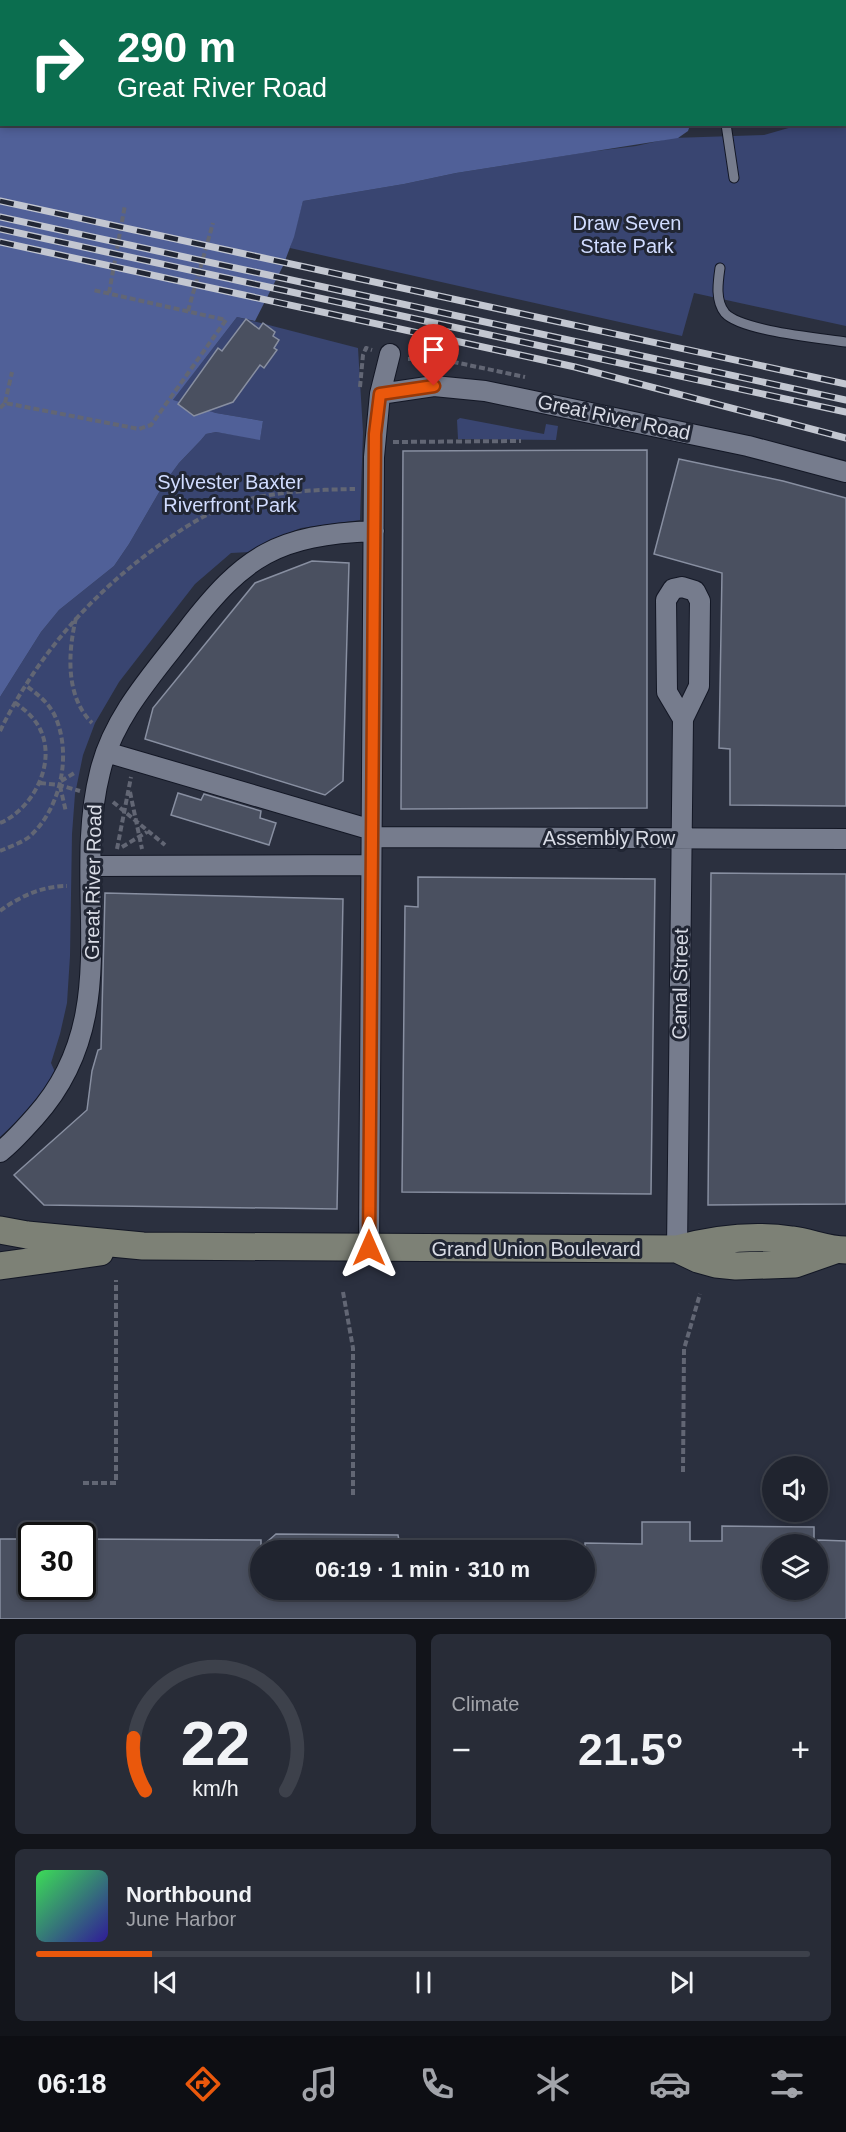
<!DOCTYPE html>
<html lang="en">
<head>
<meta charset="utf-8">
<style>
	body { margin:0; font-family:Arial,sans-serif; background:#282c37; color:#f1f3f6; height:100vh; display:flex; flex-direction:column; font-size:22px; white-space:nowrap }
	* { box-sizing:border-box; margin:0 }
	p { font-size:20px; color:#a2a4aa }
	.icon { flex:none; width:33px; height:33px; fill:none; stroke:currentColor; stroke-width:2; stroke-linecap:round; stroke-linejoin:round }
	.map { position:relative; height:1619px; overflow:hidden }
	.drawer { display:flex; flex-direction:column; gap:15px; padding:15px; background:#12141a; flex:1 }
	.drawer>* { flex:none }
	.banner { position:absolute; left:0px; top:0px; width:846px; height:126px; box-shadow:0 3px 9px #0003,0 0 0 2px #3d414b; background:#0b6e4f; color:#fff; overflow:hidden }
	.tools { position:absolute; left:762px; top:1456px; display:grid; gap:12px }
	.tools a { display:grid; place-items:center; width:66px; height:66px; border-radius:50%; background:#20242f; box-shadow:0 3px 9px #0003,0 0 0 2px #3d414b; font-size:30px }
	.speed { position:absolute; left:18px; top:1522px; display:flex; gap:12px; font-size:30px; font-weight:700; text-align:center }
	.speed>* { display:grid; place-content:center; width:78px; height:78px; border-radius:50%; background:#20242f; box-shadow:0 3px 9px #0003,0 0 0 2px #3d414b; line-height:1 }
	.speed .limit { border:3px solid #111; border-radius:9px; background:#fff; color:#111 }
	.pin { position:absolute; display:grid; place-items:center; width:51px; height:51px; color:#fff; margin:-62px -26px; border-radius:50% 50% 50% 0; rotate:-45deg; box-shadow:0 0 6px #0007 }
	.pin .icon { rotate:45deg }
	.me { position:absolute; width:66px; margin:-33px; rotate:0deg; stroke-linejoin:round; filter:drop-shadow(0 0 4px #0008) }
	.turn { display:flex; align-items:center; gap:21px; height:126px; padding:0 18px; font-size:27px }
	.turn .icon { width:78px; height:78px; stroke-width:2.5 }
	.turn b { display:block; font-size:42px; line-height:51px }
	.big { font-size:45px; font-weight:600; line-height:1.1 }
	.drawer .widget { flex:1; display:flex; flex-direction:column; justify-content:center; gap:9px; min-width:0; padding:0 21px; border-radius:9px; background:#282c37 }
	.drawer .dial { align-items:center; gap:0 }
	.dial svg { height:156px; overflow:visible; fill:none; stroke:#3d414b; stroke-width:7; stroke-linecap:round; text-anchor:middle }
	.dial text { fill:#f1f3f6; stroke:none }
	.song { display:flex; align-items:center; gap:18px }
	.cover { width:72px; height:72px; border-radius:9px; background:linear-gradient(135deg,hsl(130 70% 55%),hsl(250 70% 35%)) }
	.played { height:6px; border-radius:3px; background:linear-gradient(90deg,#ea580c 15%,#3d414b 15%) }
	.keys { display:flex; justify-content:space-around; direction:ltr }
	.heat { display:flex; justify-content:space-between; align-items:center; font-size:33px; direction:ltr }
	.drawer .tiles { flex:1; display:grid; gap:15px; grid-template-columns:1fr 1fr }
	.widget:last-child { grid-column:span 2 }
	.trip { position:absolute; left:250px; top:1540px; width:345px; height:60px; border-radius:30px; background:#20242f; box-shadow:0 3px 9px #0003,0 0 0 2px #3d414b; font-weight:600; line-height:60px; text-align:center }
	.dock { display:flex; height:96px; justify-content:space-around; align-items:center; background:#0d0e13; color:#a2a4aa }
	.dock .icon { width:42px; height:42px }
	.dock .selected { color:#ea580c }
	.dock b { font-size:27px; color:#f1f3f6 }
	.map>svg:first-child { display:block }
</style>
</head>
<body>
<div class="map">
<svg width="846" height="1619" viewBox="0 0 846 1619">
	<rect width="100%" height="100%" fill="#2b303f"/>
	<!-- green -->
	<path fill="#394571" d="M 845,112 L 846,112 L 846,326 L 694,293 L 682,336 L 290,248 L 303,201 L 404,184 L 456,173 L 588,152 L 636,146 L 672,138 L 764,135 L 799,125 L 844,124 Z
		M 237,317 L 358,348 L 363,432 L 360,520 L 301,528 L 271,540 L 250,552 L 231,553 L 195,584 L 181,602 L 119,682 L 95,723 L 83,755 L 75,794 L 72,834 L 70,956 L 67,1003 L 60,1034 L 51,1063 L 55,1072 C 39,1097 22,1117 0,1137 L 0,697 L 41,632 L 59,610 L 114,566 L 129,544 L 165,482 L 179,463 L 201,440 L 206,434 L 216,432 L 260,439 L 263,421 L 216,413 L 172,401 Z
		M 460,418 L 544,434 L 546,424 L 558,426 L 556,440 L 458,439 L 457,420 Z"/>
	<!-- water -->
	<path fill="#506098" d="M 0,0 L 618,0 L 618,1 L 2,2 L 2,124 L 690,125 L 688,131 L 678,138 L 456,173 L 404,184 L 303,201 L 294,237 L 283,266 L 255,321 L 237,317 L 173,400 L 216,413 L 263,421 L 260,440 L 216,432 L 206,434 L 201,440 L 179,463 L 165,482 L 129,544 L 114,566 L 59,610 L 41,632 L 0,697 Z
		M 662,0 L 846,0 L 846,112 L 845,112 L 844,2 L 653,1 Z"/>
	<!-- building -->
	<path fill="#4a5060" stroke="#888fa1" stroke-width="1.5" d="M 246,319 L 259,329 L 263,323 L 275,332 L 273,336 L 279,340 L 274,348 L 277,350 L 264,368 L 260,365 L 233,402 L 194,416 L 178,404 L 218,348 L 222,351 Z
		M 647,450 L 647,808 L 401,809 L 403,451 Z
		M 679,459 L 783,481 L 846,498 L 846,806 L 730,805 L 730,749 L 719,748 L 722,573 L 654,554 Z
		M 312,561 L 349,563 L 343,781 L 325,795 L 145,739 L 153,708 L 255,583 Z
		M 178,793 L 201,800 L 204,794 L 261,811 L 260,818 L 276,823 L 269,845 L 171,815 Z
		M 711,873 L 846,874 L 846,1204 L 708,1205 Z
		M 418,877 L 655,879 L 651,1194 L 402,1192 L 405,906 L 418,907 Z
		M 105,893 L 343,899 L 337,1209 L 44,1205 L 14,1175 L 87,1110 L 92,1071 L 98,1050 L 101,1049 Z
		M 642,1522 L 690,1522 L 690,1541 L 722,1541 L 722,1526 L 814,1527 L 814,1545 L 772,1545 L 772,1590 L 818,1590 L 818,1540 L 846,1541 L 846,1619 L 0,1619 L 0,1539 L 32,1539 L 32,1587 L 82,1587 L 82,1539 L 261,1540 L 261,1547 L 276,1534 L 398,1535 L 401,1551 L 261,1551 L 261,1590 L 585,1590 L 585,1543 L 642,1544 Z"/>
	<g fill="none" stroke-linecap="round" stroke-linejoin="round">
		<defs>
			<path id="lane" d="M 726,124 L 734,178
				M 720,268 C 718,282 715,301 725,313 C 741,331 820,338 846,342"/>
			<path id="street" d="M 380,394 L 434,386 L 485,391 L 748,446 L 846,472
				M 106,752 L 372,830
				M 372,837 L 846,839
				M 91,866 L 371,865
				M 0,1152 C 13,1142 24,1129 35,1117 C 128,1014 70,891 100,772 C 113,717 153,674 187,630 C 245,555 277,535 374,531
				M 369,1248 L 374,457 L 380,394 L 390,354
				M 677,1249 L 683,719 L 699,686 L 700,601 L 695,591 L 682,587 L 673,589 L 666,600 L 667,692 L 683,719"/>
			<path id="secondary" d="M 0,1230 L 27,1235 L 143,1246 L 677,1249 C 714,1239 753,1234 792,1240 C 810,1242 827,1250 846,1250
				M 677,1249 L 698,1259 L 716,1264 L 736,1266 L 795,1264 L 835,1250
				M 0,1266 L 100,1252"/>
		</defs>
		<!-- lane casing -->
		<use href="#lane" stroke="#131725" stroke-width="11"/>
		<!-- street casing -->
		<use href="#street" stroke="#131725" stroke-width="22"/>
		<!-- secondary casing -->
		<use href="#secondary" stroke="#131725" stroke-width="29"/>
		<!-- path -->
		<path stroke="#626674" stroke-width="4" stroke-dasharray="6 3" stroke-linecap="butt" d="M 643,0 L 643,2
			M 109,293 L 125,205
			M 188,311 L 213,223
			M 408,359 L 435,358 L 525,377
			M 360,387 L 363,355 L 366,348 L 372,350
			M 5,403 L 12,372
			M 0,408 L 5,403 L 139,429 L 151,425 L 226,320 L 93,290
			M 393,442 L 521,441
			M 76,618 C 68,652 65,696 92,723
			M 0,731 C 37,656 90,595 158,546 C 179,531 201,516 225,507 C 266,491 311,490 355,489
			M 61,781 L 76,772
			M 40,783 L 59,785 L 80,791
			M 60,786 L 66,812
			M 130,792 L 142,849
			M 113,802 L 165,845
			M 0,823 C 33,809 57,763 40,729 C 34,717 24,709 14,702
			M 122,847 L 147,832
			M 117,849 L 131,777
			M 0,851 C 9,847 21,843 29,837 C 61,809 73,753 54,714 C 47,701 36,693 25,685
			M 0,911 C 20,896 43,886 67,886
			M 343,1292 L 353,1348 L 353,1497
			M 683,1472 L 684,1349 L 700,1294
			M 83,1483 L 116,1483 L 116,1280"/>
		<!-- lane -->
		<use href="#lane" stroke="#767c8d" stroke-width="9"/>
		<!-- street -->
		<use href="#street" stroke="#767c8d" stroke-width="20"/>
		<!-- secondary -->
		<use href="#secondary" stroke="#7d8176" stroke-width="27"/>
		<defs>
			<path id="rail" d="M 0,201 L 846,384
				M 0,217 L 846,400
				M 0,229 L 846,412
				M 0,242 L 575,367 L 846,438"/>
		</defs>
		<!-- rail casing -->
		<use href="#rail" stroke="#c3c7d1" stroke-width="7"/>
		<!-- rail -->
		<use href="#rail" stroke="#212634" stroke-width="4.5" stroke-dasharray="14" stroke-linecap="butt"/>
	</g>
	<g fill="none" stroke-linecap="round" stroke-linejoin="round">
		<defs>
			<path id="route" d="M 369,1248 L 375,434 L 380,394 L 434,386"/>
		</defs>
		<!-- route casing -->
		<use href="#route" stroke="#983908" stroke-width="15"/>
		<!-- route -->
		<use href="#route" stroke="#ea580c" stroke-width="10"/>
	</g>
	<g text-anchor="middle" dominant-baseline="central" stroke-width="6" stroke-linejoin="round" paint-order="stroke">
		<!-- park labels -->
		<g font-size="20" fill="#d1dcff" stroke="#212634">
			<text x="627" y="223">Draw Seven<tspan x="627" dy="23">State Park</tspan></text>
			<text x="230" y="482">Sylvester Baxter<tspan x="230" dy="23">Riverfront Park</tspan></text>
		</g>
		<!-- street labels -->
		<g font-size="20" fill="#d9dce6" stroke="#212634">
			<text transform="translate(614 417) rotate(12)">Great River Road</text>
			<text x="609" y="838">Assembly Row</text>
			<text transform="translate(93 882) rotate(-89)">Great River Road</text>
			<text transform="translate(680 984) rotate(-89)">Canal Street</text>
			<text x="536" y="1249">Grand Union Boulevard</text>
		</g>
	</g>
</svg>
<div class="tools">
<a><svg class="icon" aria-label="sound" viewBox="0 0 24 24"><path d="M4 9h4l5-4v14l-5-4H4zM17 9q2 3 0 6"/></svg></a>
<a><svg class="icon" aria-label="layers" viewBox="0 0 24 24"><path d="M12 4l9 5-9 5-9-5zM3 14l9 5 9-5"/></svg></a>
</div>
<div class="speed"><div class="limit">30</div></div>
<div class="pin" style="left:434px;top:386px;background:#d93025"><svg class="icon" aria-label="arrive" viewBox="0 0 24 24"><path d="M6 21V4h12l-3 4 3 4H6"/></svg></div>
<svg class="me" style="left:369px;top:1248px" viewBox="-20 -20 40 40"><path d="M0-17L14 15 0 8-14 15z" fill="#ea580c" stroke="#fff" stroke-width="4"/></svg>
<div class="trip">06:19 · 1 min · 310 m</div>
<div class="banner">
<div class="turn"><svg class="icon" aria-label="right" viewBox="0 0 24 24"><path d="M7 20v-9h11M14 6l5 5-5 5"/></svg><div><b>290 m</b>Great River Road</div></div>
</div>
</div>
<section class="drawer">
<div class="tiles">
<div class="widget dial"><svg viewBox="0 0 100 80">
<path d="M14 69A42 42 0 1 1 86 69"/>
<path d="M14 69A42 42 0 0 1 8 42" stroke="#ea580c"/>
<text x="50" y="56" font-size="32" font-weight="700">22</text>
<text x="50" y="72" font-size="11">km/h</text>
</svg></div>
<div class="widget"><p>Climate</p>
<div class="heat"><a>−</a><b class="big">21.5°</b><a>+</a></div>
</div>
<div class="widget">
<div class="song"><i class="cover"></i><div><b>Northbound</b><p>June Harbor</p></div></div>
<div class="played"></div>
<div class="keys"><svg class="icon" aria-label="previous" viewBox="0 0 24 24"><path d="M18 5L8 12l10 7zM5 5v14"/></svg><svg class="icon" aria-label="pause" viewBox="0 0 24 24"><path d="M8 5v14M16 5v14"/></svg><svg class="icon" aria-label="next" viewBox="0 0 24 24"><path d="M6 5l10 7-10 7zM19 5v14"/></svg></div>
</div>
</div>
</section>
<nav class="dock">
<b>06:18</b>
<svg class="icon selected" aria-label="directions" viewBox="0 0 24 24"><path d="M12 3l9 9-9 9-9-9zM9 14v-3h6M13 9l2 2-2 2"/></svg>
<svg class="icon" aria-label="music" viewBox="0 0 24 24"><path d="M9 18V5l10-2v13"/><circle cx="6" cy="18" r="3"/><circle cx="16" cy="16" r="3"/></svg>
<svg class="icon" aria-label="phone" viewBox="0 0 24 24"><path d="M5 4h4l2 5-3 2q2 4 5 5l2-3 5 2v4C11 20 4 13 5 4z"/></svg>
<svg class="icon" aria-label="climate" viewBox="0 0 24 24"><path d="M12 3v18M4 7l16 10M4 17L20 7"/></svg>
<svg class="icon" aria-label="car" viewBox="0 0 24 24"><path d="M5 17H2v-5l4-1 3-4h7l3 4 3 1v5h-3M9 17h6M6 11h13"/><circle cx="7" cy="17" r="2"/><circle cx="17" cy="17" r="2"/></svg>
<svg class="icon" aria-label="filters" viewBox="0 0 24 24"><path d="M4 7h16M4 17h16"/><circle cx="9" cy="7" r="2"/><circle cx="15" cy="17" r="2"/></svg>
</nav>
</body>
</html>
